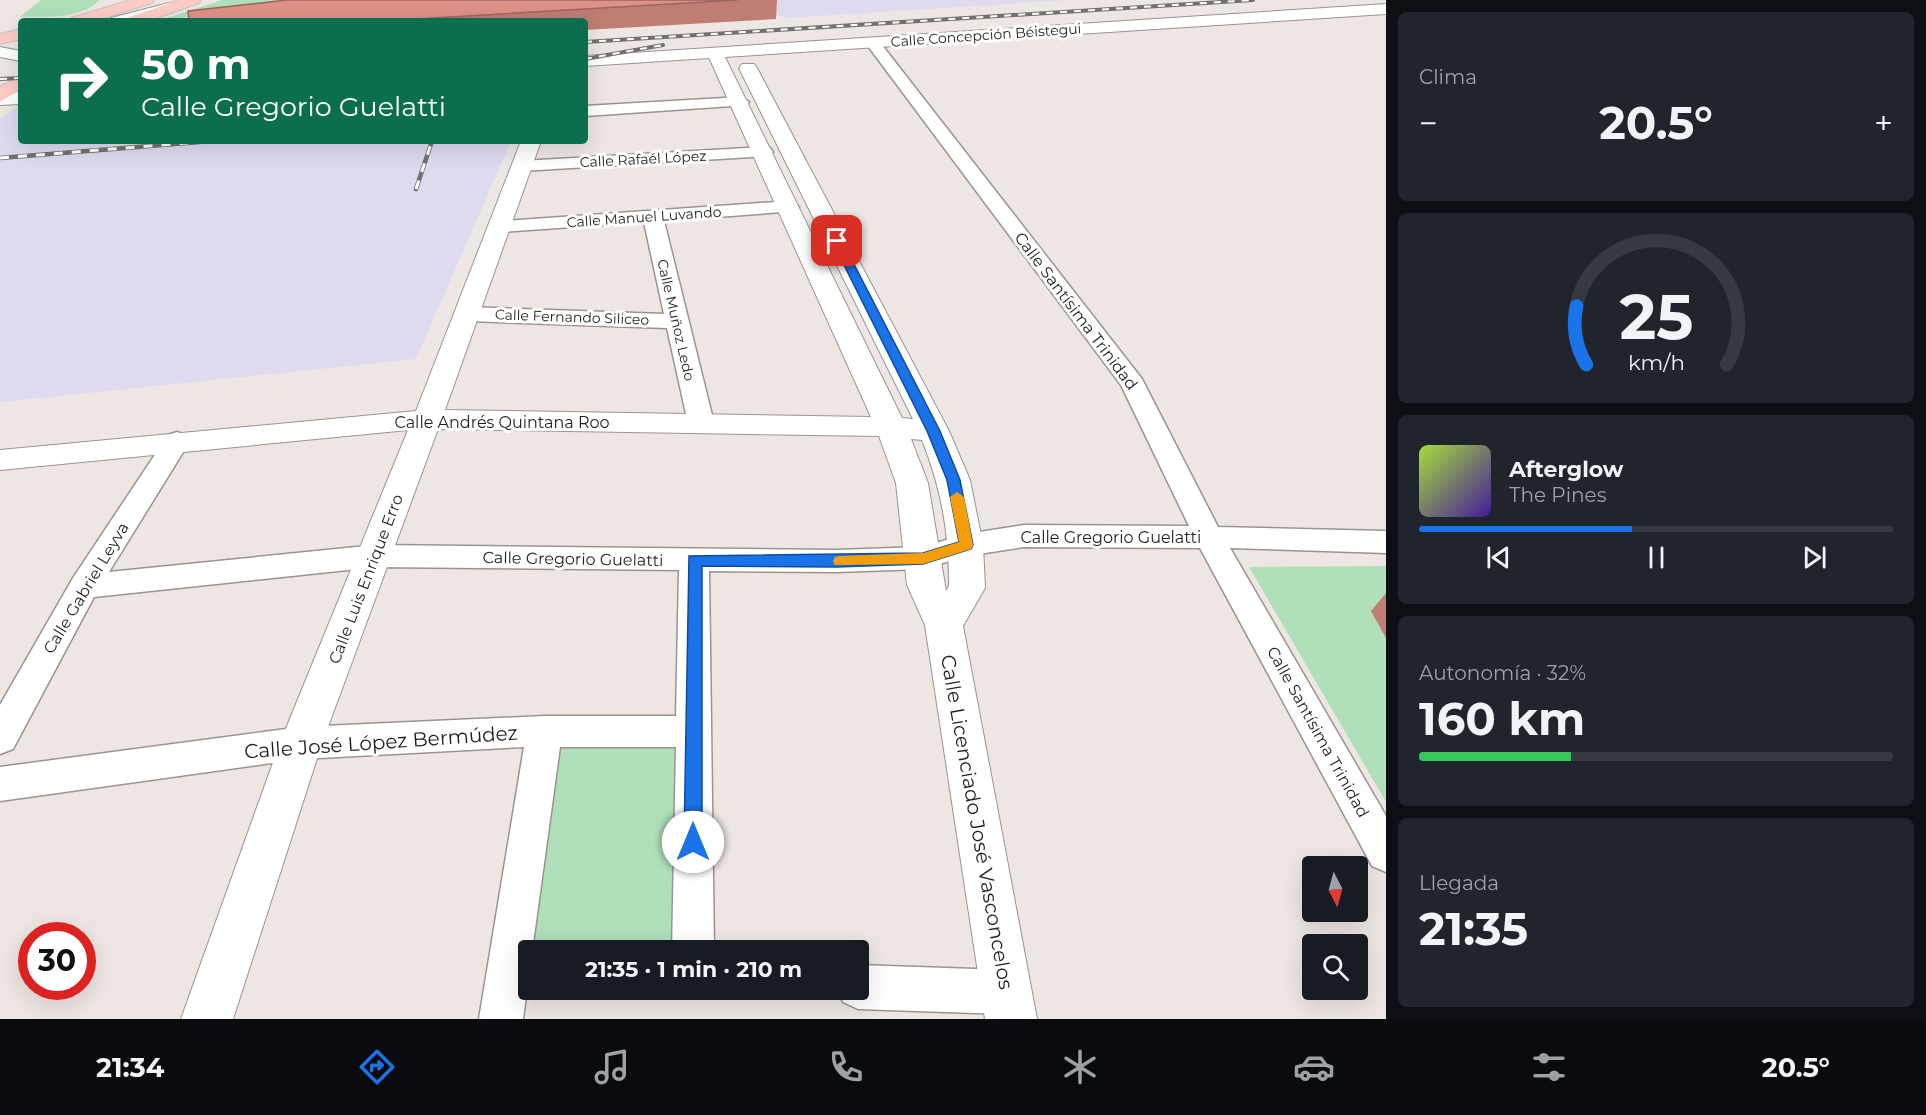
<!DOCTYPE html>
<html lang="es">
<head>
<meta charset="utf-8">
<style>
	body { margin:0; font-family:Montserrat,sans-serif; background:#20242c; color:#f1f3f6; height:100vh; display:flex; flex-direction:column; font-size:22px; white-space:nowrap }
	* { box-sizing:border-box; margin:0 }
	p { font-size:20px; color:#9ea1a6 }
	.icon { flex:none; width:33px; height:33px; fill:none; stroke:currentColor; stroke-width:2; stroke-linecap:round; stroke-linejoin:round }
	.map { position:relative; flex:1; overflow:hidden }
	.panel { display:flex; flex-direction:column; gap:12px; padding:12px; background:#0d0f14; width:540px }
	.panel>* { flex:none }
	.banner { position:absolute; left:18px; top:18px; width:570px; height:126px; border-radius:6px; box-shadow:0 6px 24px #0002; background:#0b6e4f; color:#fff; overflow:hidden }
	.needle { width:39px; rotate:174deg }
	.fabs { position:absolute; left:1302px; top:856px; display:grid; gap:12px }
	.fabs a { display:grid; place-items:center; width:66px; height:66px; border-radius:6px; background:#171b24; box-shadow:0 6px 24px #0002; font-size:30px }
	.speed { position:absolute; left:18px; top:922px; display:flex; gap:12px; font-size:30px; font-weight:700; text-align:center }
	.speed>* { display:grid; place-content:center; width:78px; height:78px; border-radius:50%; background:#171b24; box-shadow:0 6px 24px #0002; line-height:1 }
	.speed .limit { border:9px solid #d22; background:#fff; color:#111 }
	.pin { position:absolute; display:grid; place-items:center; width:51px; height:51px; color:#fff; margin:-26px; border-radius:12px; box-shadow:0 3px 9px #0006 }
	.me { position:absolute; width:66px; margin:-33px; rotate:0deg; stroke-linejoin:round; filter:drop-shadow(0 0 4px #0008) }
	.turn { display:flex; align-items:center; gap:21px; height:126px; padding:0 24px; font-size:27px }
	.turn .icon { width:78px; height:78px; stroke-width:2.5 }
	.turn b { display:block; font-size:42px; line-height:51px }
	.big { font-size:45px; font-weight:700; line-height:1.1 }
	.panel .card { flex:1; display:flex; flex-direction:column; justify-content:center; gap:9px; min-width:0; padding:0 21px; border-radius:9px; background:#20242c }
	.panel .dial { align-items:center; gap:0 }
	.dial svg { height:156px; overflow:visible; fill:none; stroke:#363941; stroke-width:7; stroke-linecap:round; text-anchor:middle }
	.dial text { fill:#f1f3f6; stroke:none }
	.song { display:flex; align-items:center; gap:18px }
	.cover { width:72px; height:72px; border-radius:9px; background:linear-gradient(135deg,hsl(80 70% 55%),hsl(260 70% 35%)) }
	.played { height:6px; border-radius:3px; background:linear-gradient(90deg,#1a73e8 45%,#363941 45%) }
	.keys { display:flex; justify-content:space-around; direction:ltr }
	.heat { display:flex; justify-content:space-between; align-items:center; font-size:33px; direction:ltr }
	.charge { height:9px; border-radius:4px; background:linear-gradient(90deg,#34c759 32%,#363941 0) }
	.trip { position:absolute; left:518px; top:940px; width:351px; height:60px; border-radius:6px; background:#171b24; box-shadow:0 6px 24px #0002; font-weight:700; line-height:60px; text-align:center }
	.tab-bar { display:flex; height:96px; justify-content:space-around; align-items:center; background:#090b0e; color:#9ea1a6 }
	.tab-bar .icon { width:42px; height:42px }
	.tab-bar .active { color:#1a73e8 }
	.tab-bar b { font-size:27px; color:#f1f3f6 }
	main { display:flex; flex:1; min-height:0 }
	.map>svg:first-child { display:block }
</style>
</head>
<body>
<main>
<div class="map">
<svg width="1386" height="1019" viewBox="0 0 1386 1019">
	<rect width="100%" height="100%" fill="#ede6e3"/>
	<!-- industrial -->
	<path fill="#dfdaf0" d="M 733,0 L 1068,0 L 787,18 Z
		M 21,108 L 21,141 L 511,141 L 416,359 L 0,402 L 0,119 L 14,109 Z"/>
	<!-- green -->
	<path fill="#afe0ba" d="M 41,0 L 100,0 C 78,20 48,16 20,17 Z
		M 222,0 L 307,0 L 158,21 Z
		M 1386,566 L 1386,802 L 1249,567 Z
		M 554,736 L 675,737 L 676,951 L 523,952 Z"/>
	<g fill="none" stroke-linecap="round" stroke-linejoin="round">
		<defs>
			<path id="minor" d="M 873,39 L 878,40 L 1142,379 L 1218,527 L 1386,531 L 1386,553 L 1230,548 L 1386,816 L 1386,872 L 1372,866 L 1200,548 L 1024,547 L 966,556 L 923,569 L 836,572 L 709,571 L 714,951 L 672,951 L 676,747 L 560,747 L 532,951 L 528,951 L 528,982 L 523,1019 L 479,1019 L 524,747 L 301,759 L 0,801 L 0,767 L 301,727 L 544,716 L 676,716 L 679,570 L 376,567 L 94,597 L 13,749 L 0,754 L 0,705 L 73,578 L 168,435 L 177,432 L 186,435 L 190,441 L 109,572 L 376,545 L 836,550 L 923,547 L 966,534 L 1024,525 L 1189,526 L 1121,385 L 868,46 L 868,40 Z
				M 741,97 L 749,102 L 747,105 L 585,116 L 585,106 Z
				M 764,147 L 770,148 L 773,152 L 770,156 L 522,171 L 513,166 L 522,161 Z
				M 789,201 L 799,207 L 796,211 L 664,221 L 714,423 L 710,429 L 701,431 L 692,429 L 688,423 L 667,328 L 468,321 L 460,319 L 457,314 L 460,309 L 468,307 L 664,314 L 644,222 L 499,232 L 492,230 L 489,226 L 492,222 Z
				M 858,965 L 1005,970 L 1020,977 L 1027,992 L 1020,1007 L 1005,1014 L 858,1009 L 843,1002 L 838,990 L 858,990 Z"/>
			<path id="tertiary" d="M 169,3 L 177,8 L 174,11 L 136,21 L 109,21 L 111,18 Z
				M 0,47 L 21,51 L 21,61 L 0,57 Z
				M 715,48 L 723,53 L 902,418 L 913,419 L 739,68 L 742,64 L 754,64 L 757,68 L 949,431 L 970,480 L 983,545 L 985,588 L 963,626 L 1037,1019 L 985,1019 L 925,625 L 907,585 L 896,483 L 879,436 L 438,429 L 322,743 L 233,1019 L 181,1019 L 280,743 L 408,430 L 0,470 L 0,450 L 416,411 L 521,141 L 541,141 L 445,410 L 871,417 L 707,53 ZM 911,439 L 922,440 C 942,491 949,532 949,586 L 946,591 L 928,483 Z"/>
			<path id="secondary" d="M 1386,4 L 1386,14 L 585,66 L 585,56 Z
				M 21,92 L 21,104 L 0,105 L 0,93 Z"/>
			<path id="primary" d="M 131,0 L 154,0 L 152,3 L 94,21 L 69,21 L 71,18 Z
				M 179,0 L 201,0 L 199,3 L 148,21 L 125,21 L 127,18 Z
				M 21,29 L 21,39 L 0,44 L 0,34 Z
				M 21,75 L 21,89 L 0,102 L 0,87 Z"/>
		</defs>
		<!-- minor casing -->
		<use href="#minor" stroke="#9a9491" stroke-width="3"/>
		<!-- tertiary casing -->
		<use href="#tertiary" stroke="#9a9491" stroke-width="2"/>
		<!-- secondary casing -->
		<use href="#secondary" stroke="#9a9491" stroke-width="2"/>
		<!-- primary casing -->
		<use href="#primary" stroke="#c5c5c4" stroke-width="2"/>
		<!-- minor -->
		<use href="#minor" fill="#fff" fill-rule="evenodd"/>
		<!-- tertiary -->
		<use href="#tertiary" fill="#fff" fill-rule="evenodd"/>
		<!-- secondary -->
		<use href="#secondary" fill="#fff" fill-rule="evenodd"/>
		<!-- primary -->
		<use href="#primary" fill="#fdccc5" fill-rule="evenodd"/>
		<defs>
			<path id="rail-far1" d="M 585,42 L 1253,0
				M 585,59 L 663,45
				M 0,79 L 21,78"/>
			<path id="rail" d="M 0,158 L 212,141
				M 416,189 L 432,141"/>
		</defs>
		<!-- rail-far1 casing -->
		<use href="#rail-far1" stroke="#74706e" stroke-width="4"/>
		<!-- rail casing -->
		<use href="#rail" stroke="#74706e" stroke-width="4.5"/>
		<!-- rail-far1 -->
		<use href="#rail-far1" stroke="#fff" stroke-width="2" stroke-dasharray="7" stroke-linecap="butt"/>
		<!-- rail -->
		<use href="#rail" stroke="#fff" stroke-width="3" stroke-dasharray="9" stroke-linecap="butt"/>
	</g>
	<!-- wall -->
	<path fill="#bf7d74" d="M 287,0 L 777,0 L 776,19 L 585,30 L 585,21 L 189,21 Z
		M 1386,593 L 1386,638 L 1371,611 Z"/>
	<!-- building -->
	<path fill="#de9187" stroke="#9b665e" stroke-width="1.5" d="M 287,0 L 738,0 L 382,21 L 189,21 L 188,11 Z"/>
	<!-- route -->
	<path fill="#1a73e8" stroke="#114b97" stroke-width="1.5" d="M 837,238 L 842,241 L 940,431 L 960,480 L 973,545 L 971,549 L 923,564 L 836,567 L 702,566 L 702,842 L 699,848 L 693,850 L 686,848 L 684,842 L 689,556 L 923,553 L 959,542 L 947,480 L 927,431 L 832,241 Z"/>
	<!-- slow -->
	<path fill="#f59e0b" d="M 957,492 L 964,497 L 973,545 L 971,549 L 923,564 L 835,565 L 833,561 L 835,557 L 840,556 L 923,553 L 959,542 L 950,497 Z"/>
	<g text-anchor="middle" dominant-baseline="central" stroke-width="6" stroke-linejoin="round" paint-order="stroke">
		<!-- far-street labels -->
		<g font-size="14" fill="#211f1e" stroke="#fff">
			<text transform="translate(986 35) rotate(-4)">Calle Concepción Béistegui</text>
			<text transform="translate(643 159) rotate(-3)">Calle Rafaél López</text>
			<text transform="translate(644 217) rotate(-4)">Calle Manuel Luvando</text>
			<text transform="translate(572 317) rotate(2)">Calle Fernando Siliceo</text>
			<text transform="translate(676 320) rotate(77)">Calle Muñoz Ledo</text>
		</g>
		<!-- street labels -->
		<g font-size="16" fill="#211f1e" stroke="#fff">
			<text transform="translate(1076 311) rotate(53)">Calle Santísima Trinidad</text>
			<text x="502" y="422">Calle Andrés Quintana Roo</text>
			<text x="1111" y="537">Calle Gregorio Guelatti</text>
			<text transform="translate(573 559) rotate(1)">Calle Gregorio Guelatti</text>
			<text transform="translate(366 579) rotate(-69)">Calle Luis Enrique Erro</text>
			<text transform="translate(86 588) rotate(-59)">Calle Gabriel Leyva</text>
			<text transform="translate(1318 732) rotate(61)">Calle Santísima Trinidad</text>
		</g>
		<!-- near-street labels -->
		<g font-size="20" fill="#211f1e" stroke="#fff">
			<text transform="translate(381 742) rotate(-4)">Calle José López Bermúdez</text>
			<text transform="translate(977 822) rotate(80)">Calle Licenciado José Vasconcelos</text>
		</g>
	</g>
</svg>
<div class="fabs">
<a><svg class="needle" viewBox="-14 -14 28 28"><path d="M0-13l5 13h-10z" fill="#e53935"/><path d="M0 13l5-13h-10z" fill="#9ea1a6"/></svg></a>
<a><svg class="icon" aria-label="search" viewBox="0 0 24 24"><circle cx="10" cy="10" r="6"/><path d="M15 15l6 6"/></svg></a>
</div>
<div class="speed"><div class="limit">30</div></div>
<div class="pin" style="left:837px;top:241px;background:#d93025"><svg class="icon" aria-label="arrive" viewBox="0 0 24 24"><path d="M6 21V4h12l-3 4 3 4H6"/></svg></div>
<svg class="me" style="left:693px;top:842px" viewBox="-20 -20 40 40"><circle r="19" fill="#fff"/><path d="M0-13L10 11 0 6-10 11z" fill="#1a73e8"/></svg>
<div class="trip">21:35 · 1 min · 210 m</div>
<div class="banner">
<div class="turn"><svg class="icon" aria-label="right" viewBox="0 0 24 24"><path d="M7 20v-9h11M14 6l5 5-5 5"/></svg><div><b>50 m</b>Calle Gregorio Guelatti</div></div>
</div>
</div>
<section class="panel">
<div class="card"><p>Clima</p>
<div class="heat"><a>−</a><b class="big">20.5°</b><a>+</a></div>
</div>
<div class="card dial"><svg viewBox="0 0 100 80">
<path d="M14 69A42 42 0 1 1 86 69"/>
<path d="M14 69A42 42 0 0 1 9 39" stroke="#1a73e8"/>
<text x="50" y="56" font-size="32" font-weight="700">25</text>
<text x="50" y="72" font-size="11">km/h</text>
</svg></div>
<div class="card">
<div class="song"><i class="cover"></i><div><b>Afterglow</b><p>The Pines</p></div></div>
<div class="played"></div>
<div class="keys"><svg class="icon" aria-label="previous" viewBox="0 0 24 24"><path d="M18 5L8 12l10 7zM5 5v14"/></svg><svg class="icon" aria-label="pause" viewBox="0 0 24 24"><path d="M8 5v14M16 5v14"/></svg><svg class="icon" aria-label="next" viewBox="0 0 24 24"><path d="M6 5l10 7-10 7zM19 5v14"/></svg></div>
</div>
<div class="card"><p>Autonomía · 32%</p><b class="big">160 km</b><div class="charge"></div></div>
<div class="card"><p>Llegada</p><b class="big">21:35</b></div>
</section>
</main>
<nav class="tab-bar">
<b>21:34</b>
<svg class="icon active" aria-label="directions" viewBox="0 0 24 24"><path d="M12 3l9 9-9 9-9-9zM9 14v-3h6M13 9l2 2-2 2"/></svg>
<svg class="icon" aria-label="music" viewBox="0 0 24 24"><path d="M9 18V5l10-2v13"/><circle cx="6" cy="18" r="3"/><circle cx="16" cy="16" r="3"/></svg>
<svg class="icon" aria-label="phone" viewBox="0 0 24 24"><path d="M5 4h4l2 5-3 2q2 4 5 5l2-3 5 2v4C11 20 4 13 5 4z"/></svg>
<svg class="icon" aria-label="climate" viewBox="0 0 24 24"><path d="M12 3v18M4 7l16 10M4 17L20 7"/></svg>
<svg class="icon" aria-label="car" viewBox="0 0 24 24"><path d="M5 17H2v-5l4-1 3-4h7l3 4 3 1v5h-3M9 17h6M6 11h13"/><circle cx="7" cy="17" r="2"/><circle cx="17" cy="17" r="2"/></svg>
<svg class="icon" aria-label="filters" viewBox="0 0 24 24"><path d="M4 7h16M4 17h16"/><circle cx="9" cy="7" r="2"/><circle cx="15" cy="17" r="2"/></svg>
<b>20.5°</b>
</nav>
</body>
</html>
